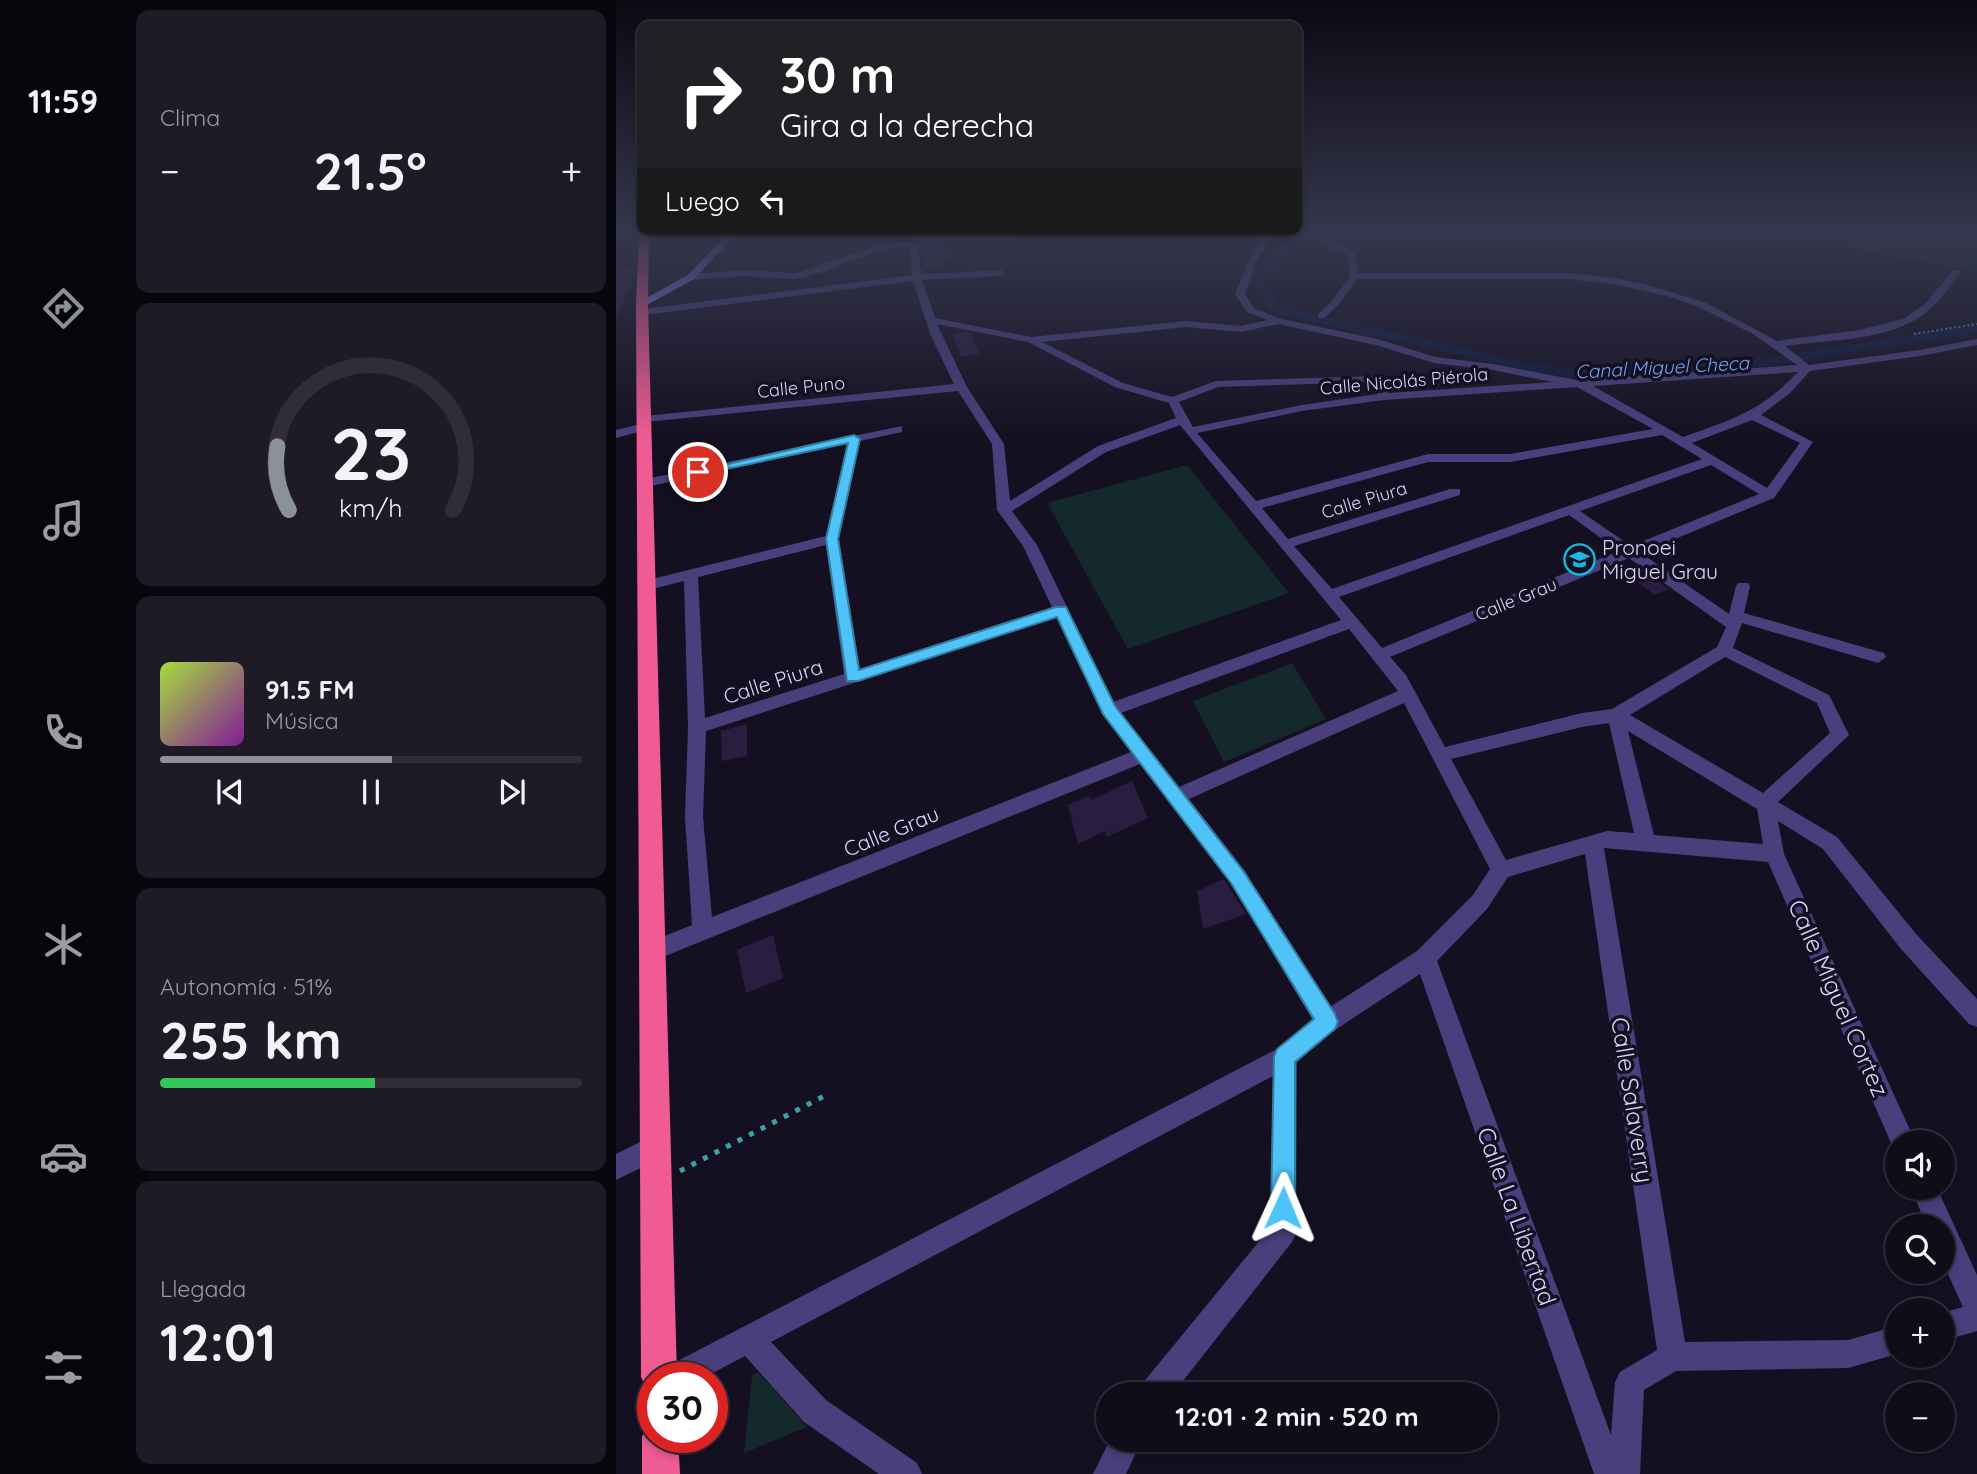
<!DOCTYPE html>
<html lang="es">
<head>
<meta charset="utf-8">
<style>
	body { margin:0; font-family:Quicksand,sans-serif; background:#1e1a26; color:#f1f3f6; height:100vh; display:flex; flex-direction:column; font-size:26px; white-space:nowrap }
	* { box-sizing:border-box; margin:0 }
	p { font-size:23px; color:#9c9ba2 }
	.icon { flex:none; width:38px; height:38px; fill:none; stroke:currentColor; stroke-width:2; stroke-linecap:round; stroke-linejoin:round }
	.map { position:relative; flex:1; overflow:hidden }
	.details { display:flex; flex-direction:column; gap:10px; padding:10px; background:#09070e; width:490px }
	.details>* { flex:none }
	.banner { position:absolute; left:21px; top:21px; width:665px; height:214px; border-radius:14px; box-shadow:0 4px 10px #0003,0 0 0 2px #302c38; background:#202124; color:#fff; overflow:hidden }
	.tools { position:absolute; left:1269px; top:1130px; display:grid; gap:14px }
	.tools a { display:grid; place-items:center; width:70px; height:70px; border-radius:50%; background:#100c19; box-shadow:0 4px 10px #0003,0 0 0 2px #302c38; font-size:35px }
	.speed { position:absolute; left:21px; top:1362px; display:flex; gap:14px; font-size:35px; font-weight:700; text-align:center }
	.speed>* { display:grid; place-content:center; width:91px; height:91px; border-radius:50%; background:#100c19; box-shadow:0 4px 10px #0003,0 0 0 2px #302c38; line-height:1 }
	.speed .limit { border:10px solid #d22; background:#fff; color:#111 }
	.pin { position:absolute; display:grid; place-items:center; width:60px; height:60px; color:#fff; margin:-30px; border:4px solid #fff; border-radius:50%; box-shadow:0 2px 7px #0007 }
	.me { position:absolute; width:77px; margin:-38px; rotate:1deg; stroke-linejoin:round; filter:drop-shadow(0 0 5px #0008) }
	.turn { display:flex; align-items:center; gap:24px; height:147px; padding:0 28px; font-size:32px }
	.turn .icon { width:91px; height:91px; stroke-width:2.5 }
	.turn b { display:block; font-size:49px; line-height:60px }
	.then { display:flex; align-items:center; height:66px; padding:0 28px; background:#0003; gap:14px; font-size:26px }
	.big { font-size:52px; font-weight:700; line-height:1.1 }
	.details .card { flex:1; display:flex; flex-direction:column; justify-content:center; gap:10px; min-width:0; padding:0 24px; border-radius:14px; background:#1e1a26 }
	.details .dial { align-items:center; gap:0 }
	.dial svg { height:182px; overflow:visible; fill:none; stroke:#302c38; stroke-width:7; stroke-linecap:round; text-anchor:middle }
	.dial text { fill:#f1f3f6; stroke:none }
	.song { display:flex; align-items:center; gap:21px }
	.cover { width:84px; height:84px; border-radius:10px; background:linear-gradient(135deg,hsl(80 70% 55%),hsl(290 70% 35%)) }
	.played { height:7px; border-radius:4px; background:linear-gradient(90deg,#8c9099 55%,#302c38 55%) }
	.keys { display:flex; justify-content:space-around; direction:ltr }
	.heat { display:flex; justify-content:space-between; align-items:center; font-size:38px; direction:ltr }
	.charge { height:10px; border-radius:5px; background:linear-gradient(90deg,#34c759 51%,#302c38 0) }
	.trip { position:absolute; left:480px; top:1382px; width:402px; height:70px; border-radius:35px; background:#100c19; box-shadow:0 4px 10px #0003,0 0 0 2px #302c38; font-weight:700; line-height:70px; text-align:center }
	main { display:flex; flex:1; min-height:0 }
	.tabs { display:flex; flex-direction:column; width:126px; justify-content:space-around; align-items:center; background:#06050a; color:#9c9ba2 }
	.tabs .icon { width:49px; height:49px }
	.tabs .selected { color:#8c9099 }
	.tabs b { font-size:32px; color:#f1f3f6 }
	.map>svg:first-child { display:block }
</style>
</head>
<body>
<main>
<nav class="tabs">
<b>11:59</b>
<svg class="icon selected" aria-label="directions" viewBox="0 0 24 24"><path d="M12 3l9 9-9 9-9-9zM9 14v-3h6M13 9l2 2-2 2"/></svg>
<svg class="icon" aria-label="music" viewBox="0 0 24 24"><path d="M9 18V5l10-2v13"/><circle cx="6" cy="18" r="3"/><circle cx="16" cy="16" r="3"/></svg>
<svg class="icon" aria-label="phone" viewBox="0 0 24 24"><path d="M5 4h4l2 5-3 2q2 4 5 5l2-3 5 2v4C11 20 4 13 5 4z"/></svg>
<svg class="icon" aria-label="climate" viewBox="0 0 24 24"><path d="M12 3v18M4 7l16 10M4 17L20 7"/></svg>
<svg class="icon" aria-label="car" viewBox="0 0 24 24"><path d="M5 17H2v-5l4-1 3-4h7l3 4 3 1v5h-3M9 17h6M6 11h13"/><circle cx="7" cy="17" r="2"/><circle cx="17" cy="17" r="2"/></svg>
<svg class="icon" aria-label="filters" viewBox="0 0 24 24"><path d="M4 7h16M4 17h16"/><circle cx="9" cy="7" r="2"/><circle cx="15" cy="17" r="2"/></svg>
</nav>
<section class="details">
<div class="card"><p>Clima</p>
<div class="heat"><a>−</a><b class="big">21.5°</b><a>+</a></div>
</div>
<div class="card dial"><svg viewBox="0 0 100 80">
<path d="M14 69A42 42 0 1 1 86 69"/>
<path d="M14 69A42 42 0 0 1 9 41" stroke="#8c9099"/>
<text x="50" y="56" font-size="32" font-weight="700">23</text>
<text x="50" y="72" font-size="11">km/h</text>
</svg></div>
<div class="card">
<div class="song"><i class="cover"></i><div><b>91.5 FM</b><p>Música</p></div></div>
<div class="played"></div>
<div class="keys"><svg class="icon" aria-label="previous" viewBox="0 0 24 24"><path d="M18 5L8 12l10 7zM5 5v14"/></svg><svg class="icon" aria-label="pause" viewBox="0 0 24 24"><path d="M8 5v14M16 5v14"/></svg><svg class="icon" aria-label="next" viewBox="0 0 24 24"><path d="M6 5l10 7-10 7zM19 5v14"/></svg></div>
</div>
<div class="card"><p>Autonomía · 51%</p><b class="big">255 km</b><div class="charge"></div></div>
<div class="card"><p>Llegada</p><b class="big">12:01</b></div>
</section>
<div class="map">
<svg width="1361" height="1474" viewBox="0 0 1361 1474">
	<rect width="100%" height="100%" fill="#151021"/>
	<!-- green -->
	<path fill="#13292b" d="M 1233,231 L 1361,231 L 1361,272 L 1243,250 L 1202,238 L 1232,235 Z
		M 571,465 L 673,593 L 512,649 L 431,503 Z
		M 676,663 L 710,719 L 608,762 L 577,701 Z
		M 142,1372 L 191,1427 L 128,1453 L 136,1375 Z"/>
	<g fill="none" stroke-linecap="round" stroke-linejoin="round">
		<!-- canal -->
		<path fill="#0f1a3c" fill-rule="evenodd" d="M 672,231 L 683,231 L 649,288 L 665,307 L 914,363 L 963,370 L 1150,358 L 1361,325 L 1361,333 L 1150,366 L 963,378 L 914,371 L 657,313 L 637,288 Z"/>
	</g>
	<!-- building -->
	<path fill="#291e40" d="M 336,243 L 334,258 L 330,258 L 327,266 L 307,267 L 308,247 Z
		M 19,267 L 19,275 L 0,318 L 0,270 Z
		M 348,332 L 354,333 L 363,354 L 345,357 L 337,334 Z
		M 1023,568 L 1053,589 L 1039,595 L 1011,574 Z
		M 131,724 L 131,756 L 106,761 L 105,731 Z
		M 516,781 L 532,818 L 491,837 L 489,831 L 462,844 L 452,805 L 473,796 L 475,800 Z
		M 608,879 L 630,914 L 587,929 L 581,891 Z
		M 157,935 L 167,978 L 130,993 L 121,950 Z"/>
	<g fill="none" stroke-linecap="round" stroke-linejoin="round">
		<!-- path-far1 -->
		<path stroke="#3aa3a9" stroke-width="2" stroke-dasharray="2 2.5" stroke-linecap="butt" d="M 1298,334 L 1361,324"/>
		<!-- path -->
		<path stroke="#3aa3a9" stroke-width="5" stroke-dasharray="5 8" stroke-linecap="butt" d="M 64,1171 L 214,1093"/>
		<!-- street -->
		<path fill="#483f7c" fill-rule="evenodd" d="M 307,231 L 317,231 L 305,239 L 358,234 L 401,238 L 397,240 L 358,238 L 302,245 L 305,274 L 385,270 L 389,273 L 385,276 L 306,280 L 319,318 L 415,337 L 570,321 L 625,326 L 652,320 L 631,312 L 619,294 L 631,264 L 650,231 L 658,231 L 639,264 L 629,294 L 638,308 L 665,319 L 762,339 L 819,357 L 877,364 L 961,380 L 1181,365 L 1137,334 L 1083,307 L 1055,297 L 998,284 L 951,279 L 741,279 L 722,305 L 708,318 L 702,318 L 702,314 L 716,301 L 734,276 L 731,255 L 677,231 C 697,231 725,241 739,254 L 742,273 L 951,273 L 998,278 L 1032,285 L 1090,303 L 1161,341 L 1243,330 L 1287,319 L 1309,304 L 1337,270 L 1343,270 L 1344,272 C 1332,290 1319,308 1301,319 C 1263,341 1210,340 1169,346 L 1193,365 L 1304,350 L 1361,339 L 1361,345 L 1304,356 L 1194,371 L 1174,393 L 1145,415 L 1197,442 L 1158,498 L 1025,553 L 1113,614 L 1120,586 L 1122,583 L 1132,583 L 1134,586 L 1128,613 L 1268,653 L 1270,657 L 1262,663 L 1126,623 L 1117,648 L 1213,695 L 1233,735 L 1162,802 L 1221,837 L 1301,935 L 1361,999 L 1361,1027 L 1353,1024 L 1285,949 L 1207,849 L 1162,821 L 1168,854 L 1300,1143 L 1281,1143 L 1279,1152 L 1152,862 L 988,848 L 1069,1342 L 1232,1340 L 1281,1326 L 1281,1354 L 1232,1368 L 1060,1371 L 1028,1390 L 1024,1474 L 978,1474 L 804,974 L 719,1030 L 681,1062 L 680,1233 L 676,1242 L 556,1395 L 522,1395 L 526,1384 L 654,1228 L 657,1076 L 155,1342 L 210,1400 L 301,1463 L 306,1474 L 263,1474 L 188,1422 L 129,1356 L 89,1377 L 45,1377 L 50,1367 L 661,1049 L 696,1019 L 615,883 L 524,764 L 37,961 L 29,958 L 26,951 L 29,944 L 76,925 L 69,817 L 72,727 L 68,581 L 32,590 L 25,585 L 32,580 L 210,536 L 231,444 L 30,487 L 25,486 L 25,480 L 286,426 L 286,432 L 244,441 L 223,539 L 244,669 L 436,607 L 407,546 L 381,510 L 376,444 L 342,391 L 29,422 L 23,419 L 29,416 L 338,384 L 315,336 L 297,281 L 28,315 L 23,312 L 28,309 L 296,275 L 293,246 L 270,248 L 207,272 L 180,279 L 127,276 L 75,280 L 71,277 L 75,274 L 127,270 L 180,273 L 266,244 L 293,241 ZM 321,324 L 412,342 L 499,387 L 553,403 L 560,418 L 482,446 L 394,501 L 388,444 L 351,387 ZM 662,324 L 760,345 L 818,363 L 877,370 L 936,382 L 773,393 L 769,379 L 764,376 L 600,381 L 556,397 L 507,383 L 426,342 L 570,327 L 625,332 ZM 1182,372 C 1144,412 1117,419 1067,437 L 977,386 ZM 759,382 L 762,394 L 686,405 L 577,427 L 563,402 L 602,387 ZM 961,387 L 1037,429 L 894,454 L 812,454 L 640,501 L 581,433 L 686,411 L 768,400 ZM 1136,420 L 1184,443 L 1151,488 L 1076,443 ZM 564,425 L 725,620 L 497,702 L 421,545 L 396,511 L 490,452 ZM 1046,435 L 1086,459 L 716,589 L 678,546 L 844,495 L 844,489 L 834,489 L 672,539 L 646,508 L 812,462 L 894,462 ZM 1095,465 L 1143,494 L 1015,546 L 964,511 ZM 953,515 L 1003,551 L 766,648 L 723,597 ZM 210,545 L 228,674 L 89,718 L 82,577 ZM 1013,558 L 1110,627 L 1101,647 L 996,709 L 966,713 L 829,747 L 790,675 L 774,657 ZM 441,617 L 487,715 L 515,752 L 96,917 L 87,817 L 90,731 ZM 733,629 L 782,691 L 563,787 L 505,713 ZM 1109,657 L 1201,703 L 1214,733 L 1147,793 L 1014,715 ZM 788,703 L 874,869 L 857,895 L 801,951 L 714,1007 L 629,871 L 573,799 ZM 993,723 L 1018,833 L 991,831 L 890,860 L 835,759 L 966,727 ZM 1012,731 L 1141,809 L 1147,844 L 1038,835 ZM 969,854 L 1041,1350 L 1004,1372 L 999,1382 L 995,1435 L 821,961 L 871,909 L 892,877 Z
			M 29,423 L 35,427 L 33,429 L 0,438 L 0,430 Z
			M 40,1134 L 49,1138 L 53,1147 L 49,1156 L 0,1180 L 0,1154 Z
			M 1295,1188 L 1321,1188 L 1361,1275 L 1361,1331 L 1326,1341 L 1326,1313 L 1347,1307 L 1326,1261 L 1326,1227 L 1311,1227 Z
			M 494,1440 L 526,1440 L 510,1474 L 477,1474 Z"/>
		<!-- secondary -->
		<path fill="#8675f1" fill-rule="evenodd" d="M 114,231 L 123,231 L 78,279 L 29,306 L 23,306 L 23,302 L 72,275 Z"/>
		<!-- highway -->
		<path fill="#ef5b92" fill-rule="evenodd" d="M 23,231 L 33,231 L 32,304 L 61,1377 L 37,1377 L 37,1392 L 31,1389 L 25,1377 L 20,304 Z
			M 37,1422 L 37,1437 L 62,1437 L 64,1474 L 26,1474 L 26,1437 L 31,1424 Z"/>
	</g>
	<!-- sky -->
	<linearGradient id="sky" x2="0" y2="1"><stop stop-color="#0c0912"/><stop offset="0.53" stop-color="#35374e"/><stop offset="1" stop-color="#35374e" stop-opacity="0"/></linearGradient>
	<rect width="1361" height="438" fill="url(#sky)"/>
	<!-- route -->
	<path fill="#4fc3f7" stroke="#337fa1" stroke-width="2" d="M 238,435 L 244,439 L 222,539 L 243,670 L 440,607 L 450,607 L 499,706 L 628,872 L 719,1014 L 722,1022 L 719,1029 L 679,1062 L 679,1208 L 676,1216 L 667,1220 L 659,1216 L 655,1208 L 658,1057 L 661,1049 L 698,1019 L 615,883 L 487,714 L 441,617 L 242,681 L 231,681 L 210,539 L 232,443 L 82,475 L 77,472 Z"/>
	<!-- icons -->
	<defs>
		<symbol id="school-ring" viewBox="-11 -11 22 22"><circle r="9.5" fill="#151021" stroke="#17b9e4" stroke-width="1.5"/><path d="M0-5L7-2L0 1L-7-2ZM-4 1L0 2.5L4 1V4Q0 6-4 4Z" fill="#17b9e4"/></symbol>
	</defs>
	<g fill-rule="evenodd">
		<use href="#school-ring" x="946" y="542" width="35" height="35"/>
	</g>
	<g text-anchor="middle" dominant-baseline="central" stroke-width="7" stroke-linejoin="round" paint-order="stroke">
		<!-- far-street labels -->
		<g font-size="18" fill="#ddd4fb" stroke="#151021">
			<text transform="translate(788 381) rotate(-5)">Calle Nicolás Piérola</text>
			<text transform="translate(185 387) rotate(-6)">Calle Puno</text>
			<text transform="translate(748 500) rotate(-17)">Calle Piura</text>
			<text transform="translate(900 599) rotate(-22)">Calle Grau</text>
		</g>
		<!-- far-water labels -->
		<g font-size="19" font-style="italic" fill="#6da5f0" stroke="#151021">
			<text transform="translate(1046 367) rotate(-3)">Canal Miguel Checa</text>
		</g>
		<!-- poi labels -->
		<g font-size="21" fill="#ddd4fb" stroke="#151021" text-anchor="start">
			<text x="986" y="547">Pronoei<tspan x="986" dy="24">Miguel Grau</tspan></text>
		</g>
		<!-- street labels -->
		<g font-size="21" fill="#ddd4fb" stroke="#151021">
			<text transform="translate(157 681) rotate(-18)">Calle Piura</text>
			<text transform="translate(275 831) rotate(-22)">Calle Grau</text>
		</g>
		<!-- near-street labels -->
		<g font-size="24" fill="#ddd4fb" stroke="#151021">
			<text transform="translate(1223 998) rotate(66)">Calle Miguel Cortez</text>
			<text transform="translate(1017 1100) rotate(81)">Calle Salaverry</text>
			<text transform="translate(901 1216) rotate(70)">Calle La Libertad</text>
		</g>
	</g>
</svg>
<div class="tools">
<a><svg class="icon" aria-label="sound" viewBox="0 0 24 24"><path d="M4 9h4l5-4v14l-5-4H4zM17 9q2 3 0 6"/></svg></a>
<a><svg class="icon" aria-label="search" viewBox="0 0 24 24"><circle cx="10" cy="10" r="6"/><path d="M15 15l6 6"/></svg></a>
<a>+</a>
<a>−</a>
</div>
<div class="speed"><div class="limit">30</div></div>
<div class="pin" style="left:82px;top:472px;background:#d93025"><svg class="icon" aria-label="arrive" viewBox="0 0 24 24"><path d="M6 21V4h12l-3 4 3 4H6"/></svg></div>
<svg class="me" style="left:667px;top:1208px" viewBox="-20 -20 40 40"><path d="M0-17L14 15 0 8-14 15z" fill="#4fc3f7" stroke="#fff" stroke-width="4"/></svg>
<div class="trip">12:01 · 2 min · 520 m</div>
<div class="banner">
<div class="turn"><svg class="icon" aria-label="right" viewBox="0 0 24 24"><path d="M7 20v-9h11M14 6l5 5-5 5"/></svg><div><b>30 m</b>Gira a la derecha</div></div>
<div class="then">Luego<svg class="icon" aria-label="left" viewBox="0 0 24 24"><path d="M17 20v-9H6M10 6l-5 5 5 5"/></svg></div>
</div>
</div>
</main>
</body>
</html>
